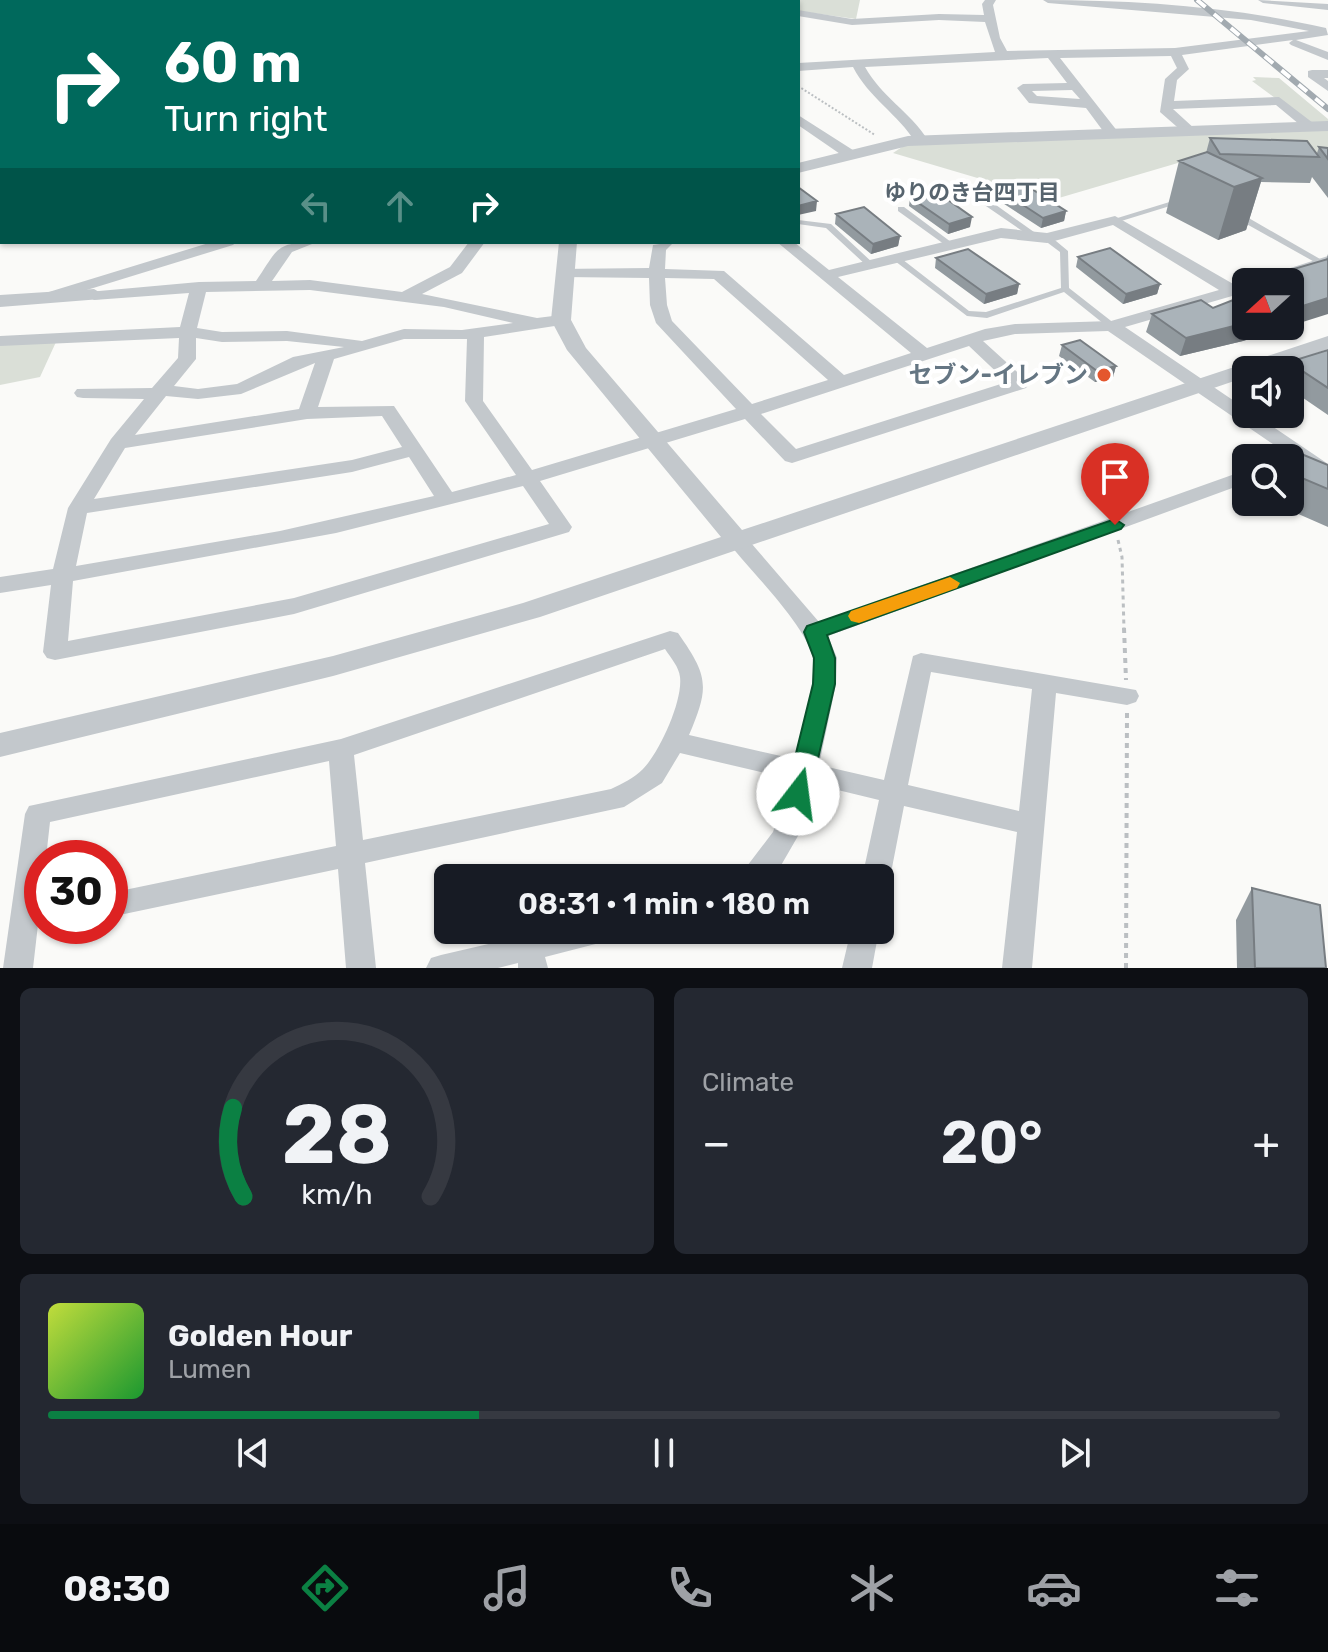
<!DOCTYPE html>
<html lang="en">
<head>
<meta charset="utf-8">
<style>
	body { margin:0; font-family:Rubik,"Noto Sans JP",sans-serif; background:#242831; color:#f1f3f6; height:100vh; display:flex; flex-direction:column; font-size:30px; white-space:nowrap }
	* { box-sizing:border-box; margin:0 }
	p { font-size:26px; color:#9ea1a6 }
	.icon { flex:none; width:44px; height:44px; fill:none; stroke:currentColor; stroke-width:2; stroke-linecap:round; stroke-linejoin:round }
	.map { position:relative; height:968px; overflow:hidden }
	.side { display:flex; flex-direction:column; gap:20px; padding:20px; background:#0d0f14; flex:1 }
	.side>* { flex:none }
	.guide { position:absolute; left:0px; top:0px; width:800px; height:244px; box-shadow:0 2px 6px #0004; background:#00695c; color:#fff; overflow:hidden }
	.needle { width:52px; rotate:249deg }
	.fabs { position:absolute; left:1232px; top:268px; display:grid; gap:16px }
	.fabs a { display:grid; place-items:center; width:72px; height:72px; border-radius:12px; background:#171b24; box-shadow:0 2px 6px #0004; font-size:40px }
	.speed { position:absolute; left:24px; top:840px; display:flex; gap:16px; font-size:40px; font-weight:700; text-align:center }
	.speed>* { display:grid; place-content:center; width:104px; height:104px; border-radius:50%; background:#171b24; box-shadow:0 2px 6px #0004; line-height:1 }
	.speed .limit { border:12px solid #d22; background:#fff; color:#111 }
	.pin { position:absolute; display:grid; place-items:center; width:68px; height:68px; color:#fff; margin:-82px -34px; border-radius:50% 50% 50% 0; rotate:-45deg; box-shadow:0 0 8px #0007 }
	.pin .icon { rotate:45deg }
	.me { position:absolute; width:88px; margin:-44px; rotate:15deg; stroke-linejoin:round; filter:drop-shadow(0 0 6px #0008) }
	.turn { display:flex; align-items:center; gap:28px; height:168px; padding:0 32px; font-size:36px }
	.turn .icon { width:104px; height:104px; stroke-width:2.5 }
	.turn b { display:block; font-size:56px; line-height:68px }
	.lanes { display:flex; align-items:center; height:76px; padding:0 32px; background:#0003; justify-content:center; gap:40px; direction:ltr }
	.lanes .off { opacity:.35 }
	.big { font-size:60px; font-weight:600; line-height:1.1 }
	.side .tile { flex:1; display:flex; flex-direction:column; justify-content:center; gap:12px; min-width:0; padding:0 28px; border-radius:12px; background:#242831 }
	.side .dial { align-items:center; gap:0 }
	.dial svg { height:208px; overflow:visible; fill:none; stroke:#363941; stroke-width:7; stroke-linecap:round; text-anchor:middle }
	.dial text { fill:#f1f3f6; stroke:none }
	.song { display:flex; align-items:center; gap:24px }
	.cover { width:96px; height:96px; border-radius:12px; background:linear-gradient(135deg,hsl(70 70% 55%),hsl(130 70% 35%)) }
	.played { height:8px; border-radius:4px; background:linear-gradient(90deg,#0b8043 35%,#363941 35%) }
	.keys { display:flex; justify-content:space-around; direction:ltr }
	.heat { display:flex; justify-content:space-between; align-items:center; font-size:44px; direction:ltr }
	.side .tiles { flex:1; display:grid; gap:20px; grid-template-columns:1fr 1fr }
	.tile:last-child { grid-column:span 2 }
	.trip { position:absolute; left:434px; top:864px; width:460px; height:80px; border-radius:12px; background:#171b24; box-shadow:0 2px 6px #0004; font-weight:600; line-height:80px; text-align:center }
	.menu { display:flex; height:128px; justify-content:space-around; align-items:center; background:#090b0e; color:#9ea1a6 }
	.menu .icon { width:56px; height:56px }
	.menu .active { color:#0b8043 }
	.menu b { font-size:36px; color:#f1f3f6 }
	.map>svg:first-child { display:block }
</style>
</head>
<body>
<div class="map">
<svg width="1328" height="968" viewBox="0 0 1328 968">
	<rect width="100%" height="100%" fill="#fafaf8"/>
	<!-- green -->
	<path fill="#dadfd7" d="M 796,0 L 860,0 L 856,19 L 798,11 Z
		M 1253,77 L 1279,78 L 1328,119 L 1328,160 L 1188,160 L 1052,200 L 893,153 L 908,143 L 1313,126 L 1252,81 L 1256,80 Z
		M 56,342 L 40,377 L 0,385 L 0,345 Z"/>
	<!-- water -->
	<path fill="#bbc7cb" d="M 0,0 L 318,0 L 2,2 L 2,14 Z"/>
	<g fill="none" stroke-linecap="round" stroke-linejoin="round">
		<!-- path-far2 -->
		<path stroke="#bbbfc2" stroke-width="2" stroke-dasharray="2 2" stroke-linecap="butt" d="M 509,0 L 512,2
			M 674,0 L 677,2
			M 370,2 L 386,0
			M 798,86 L 875,135"/>
		<!-- path-far1 -->
		<path stroke="#bbbfc2" stroke-width="3" stroke-dasharray="4 4" stroke-linecap="butt" d="M 1118,540 L 1122,557 L 1124,630"/>
		<!-- path -->
		<path stroke="#bbbfc2" stroke-width="4" stroke-dasharray="5 5" stroke-linecap="butt" d="M 1124,628 L 1126,680
			M 1126,968 L 1127,712"/>
		<!-- service -->
		<path fill="#c3c8cc" fill-rule="evenodd" d="M 983,200 L 989,200 L 1041,237 L 1040,239 L 1034,239 L 983,204 Z
			M 1176,200 L 1183,202 L 1118,222 L 1115,222 L 1111,220 Z
			M 898,207 L 904,207 L 955,245 L 951,247 L 948,247 L 898,211 Z
			M 1234,213 L 1240,213 L 1327,263 L 1323,265 L 1320,265 L 1234,217 Z
			M 798,220 L 831,224 L 874,264 L 873,266 L 867,266 L 826,228 L 798,224 Z
			M 1044,236 L 1050,236 L 1068,251 L 1069,288 L 1115,324 L 1115,328 L 1109,328 L 1064,292 L 987,318 L 967,316 L 891,258 L 895,256 L 898,256 L 969,311 L 986,312 L 1061,288 L 1060,252 L 1044,240 Z"/>
		<!-- minor -->
		<path fill="#c3c8cc" fill-rule="evenodd" d="M 985,0 L 996,0 L 993,5 L 1000,38 L 1007,51 L 1175,48 L 1309,31 L 1251,20 L 1048,3 L 1043,0 C 1136,0 1235,7 1326,28 L 1328,35 L 1296,40 L 1328,52 L 1328,60 L 1291,45 L 1289,43 L 1293,40 L 1182,55 L 1189,69 L 1177,80 L 1174,101 L 1279,97 L 1317,126 L 1305,129 L 1276,105 L 1173,109 L 1196,130 L 1184,133 L 1160,112 L 1165,79 L 1177,68 L 1171,56 L 1060,58 L 1118,132 L 1111,136 L 1106,135 L 1086,108 L 1029,103 L 1017,88 L 1023,84 L 1067,83 L 1048,58 L 865,67 C 881,96 910,112 928,140 L 921,144 L 916,143 C 898,114 869,98 853,67 L 798,71 L 798,63 L 995,52 L 985,22 L 939,20 L 852,25 L 798,16 L 798,10 L 852,19 L 939,14 L 984,15 L 982,4 ZM 1072,90 L 1080,99 L 1037,96 L 1032,91 Z
			M 1258,0 L 1328,4 L 1328,10 L 1263,3 Z
			M 1312,70 L 1328,70 L 1328,78 L 1324,78 L 1328,81 L 1328,91 L 1308,77 L 1308,71 Z
			M 0,114 L 2,114 L 2,122 L 0,122 Z
			M 798,115 L 856,152 L 856,158 L 846,158 L 798,125 Z
			M 0,155 L 2,155 L 2,163 L 0,163 Z
			M 1115,216 L 1235,285 L 1246,282 L 1246,292 L 1125,327 L 1246,409 L 1246,414 L 1254,414 L 1328,464 L 1328,479 L 1321,477 L 1108,331 L 1015,334 L 983,341 L 1026,380 L 1029,384 L 1026,388 L 792,463 L 785,461 L 745,419 L 540,481 L 572,527 L 569,532 L 294,614 L 55,660 L 47,658 L 43,652 L 51,585 L 0,593 L 0,577 L 53,569 L 68,508 L 111,439 L 144,399 L 83,398 L 77,397 L 74,393 L 77,389 L 152,388 L 178,358 L 179,338 L 0,346 L 0,336 L 180,327 L 189,293 L 94,300 L 86,295 L 88,292 L 199,282 L 256,281 C 278,249 275,242 317,242 L 292,252 L 272,281 L 310,280 L 402,292 L 450,267 L 469,242 L 485,242 L 462,273 L 422,294 L 537,318 L 561,315 L 569,320 L 561,325 L 484,337 L 483,401 L 532,470 L 736,409 L 656,323 L 650,305 L 649,278 L 564,277 L 556,272 L 558,269 L 649,268 L 653,245 L 674,242 L 666,250 L 665,269 L 724,271 L 844,375 L 911,353 L 777,242 L 794,242 L 829,270 L 1001,228 L 1047,233 ZM 1113,225 L 1219,290 L 1111,321 L 1015,324 L 985,329 L 927,348 L 838,277 L 1001,238 L 1047,243 ZM 665,278 L 714,279 L 828,380 L 752,404 L 672,321 L 667,305 ZM 310,290 L 444,307 L 513,323 L 462,330 L 404,329 L 362,341 L 287,331 L 222,332 L 197,328 L 206,292 ZM 196,338 L 222,342 L 287,341 L 344,347 L 293,357 L 237,384 L 198,389 L 174,386 L 196,359 ZM 404,339 L 467,339 L 465,401 L 516,475 L 452,492 L 394,406 L 318,407 L 334,359 ZM 969,346 L 1007,382 L 796,449 L 761,414 ZM 315,363 L 299,409 L 135,435 L 166,396 L 198,399 L 241,394 ZM 382,416 L 402,447 L 352,460 L 94,499 L 125,448 L 307,419 ZM 409,457 L 434,496 L 280,531 L 76,566 L 87,513 L 352,472 ZM 523,486 L 549,524 L 294,598 L 68,641 L 73,581 L 336,533 Z
			M 212,242 L 236,242 L 233,245 L 51,301 L 45,303 L 37,298 L 39,295 Z
			M 1328,256 L 1328,266 L 1278,282 L 1254,282 L 1256,279 Z
			M 1246,470 L 1246,483 L 828,636 L 837,658 L 836,684 L 819,765 L 884,780 L 913,656 L 921,653 L 1136,690 L 1139,696 L 1136,702 L 1127,705 L 1056,693 L 1032,968 L 1002,968 L 1017,832 L 904,806 L 890,878 L 886,886 L 880,888 L 880,878 L 862,878 L 879,800 L 813,784 L 798,836 L 776,874 L 771,878 L 738,878 L 773,832 L 790,779 L 680,753 L 662,783 L 624,807 L 365,863 L 376,968 L 346,968 L 338,869 L 110,917 L 110,893 L 336,846 L 329,761 L 50,822 L 46,858 L 42,858 L 42,890 L 33,968 L 3,968 L 25,814 L 29,806 L 341,739 L 670,631 L 678,633 C 708,676 710,686 689,735 L 794,759 C 802,728 815,694 813,661 C 812,632 751,571 731,546 L 727,541 L 731,536 L 745,536 L 819,622 ZM 665,649 C 671,658 679,667 680,677 C 683,701 659,753 643,769 C 634,778 622,784 611,789 L 363,840 L 354,755 ZM 931,672 L 1032,689 L 1019,811 L 908,785 Z
			M 549,930 L 619,930 L 615,939 L 545,957 L 548,968 L 518,968 L 518,963 L 498,968 L 426,968 L 431,958 L 441,955 Z
			M 851,930 L 879,930 L 872,968 L 842,968 Z"/>
		<!-- tertiary -->
		<path fill="#c3c8cc" fill-rule="evenodd" d="M 1328,121 L 1328,131 L 908,146 L 798,173 L 798,163 L 908,136 Z
			M 559,242 L 577,242 L 571,320 L 586,348 L 742,530 L 1328,336 L 1328,349 L 1266,370 L 1246,370 L 1246,377 L 540,617 L 333,676 L 0,757 L 0,733 L 333,656 L 523,603 L 721,537 L 567,350 L 551,320 Z
			M 94,289 L 104,295 L 101,299 L 0,307 L 0,295 Z"/>
		<defs>
			<path id="rail" d="M 1197,0 L 1328,109"/>
		</defs>
		<!-- rail casing -->
		<use href="#rail" stroke="#a2aab0" stroke-width="6"/>
		<!-- rail -->
		<use href="#rail" stroke="#fff" stroke-width="4" stroke-dasharray="11" stroke-linecap="butt"/>
	</g>
	<!-- wall -->
	<path fill="#929a9f" d="M 1210,138 L 1317,153 L 1319,147 L 1328,148 L 1328,198 L 1312,177 L 1310,183 L 1261,182 L 1246,230 L 1218,240 L 1166,213 L 1179,161 L 1206,153 Z
		M 1000,190 L 1066,211 L 1064,221 L 1041,228 L 998,200 Z
		M 910,197 L 970,227 L 948,234 L 909,206 Z
		M 836,214 L 900,236 L 898,246 L 871,254 L 835,224 Z
		M 1328,254 L 1328,314 L 1277,282 L 1280,273 L 1326,260 Z
		M 1078,257 L 1160,284 L 1157,294 L 1123,304 L 1076,267 Z
		M 936,258 L 1019,284 L 1017,294 L 984,304 L 935,268 Z
		M 1213,308 L 1246,326 L 1289,326 L 1243,341 L 1180,356 L 1146,332 L 1152,314 Z
		M 1062,345 L 1116,366 L 1113,377 L 1095,382 L 1059,356 Z
		M 1328,350 L 1328,415 L 1290,389 L 1290,370 L 1286,370 L 1289,362 Z
		M 1290,458 L 1328,465 L 1328,527 L 1271,502 L 1290,502 Z
		M 1252,888 L 1326,968 L 1237,968 L 1236,920 Z"/>
	<!-- shaded-wall -->
	<path fill="#777d82" d="M 1262,178 L 1246,230 L 1218,240 L 1234,187 Z
		M 817,201 L 816,211 L 798,215 L 798,206 Z
		M 1066,211 L 1064,221 L 1041,228 L 1043,218 Z
		M 972,217 L 970,227 L 948,234 L 949,224 Z
		M 900,236 L 898,246 L 871,254 L 873,244 Z
		M 1019,284 L 1017,294 L 984,304 L 986,294 Z
		M 1160,284 L 1157,294 L 1123,304 L 1126,294 Z
		M 1328,298 L 1328,314 L 1290,326 L 1290,310 Z
		M 1246,323 L 1246,326 L 1289,326 L 1243,341 L 1180,356 L 1186,338 Z
		M 1116,366 L 1113,377 L 1095,382 L 1097,371 Z"/>
	<!-- building -->
	<path fill="#aab3b9" stroke="#777d82" stroke-width="2" d="M 1210,138 L 1307,141 L 1319,157 L 1220,154 Z
		M 1319,147 L 1328,148 L 1328,159 Z
		M 1207,152 L 1262,178 L 1234,187 L 1179,161 Z
		M 1024,184 L 1066,211 L 1043,218 L 1000,190 Z
		M 798,187 L 817,201 L 798,206 Z
		M 934,190 L 972,217 L 949,224 L 910,197 Z
		M 864,207 L 900,236 L 873,244 L 836,214 Z
		M 1110,248 L 1160,284 L 1126,294 L 1078,257 Z
		M 968,249 L 1019,284 L 986,294 L 936,258 Z
		M 1328,259 L 1328,298 L 1290,310 L 1290,282 L 1278,282 L 1288,278 L 1280,273 Z
		M 1246,295 L 1246,323 L 1186,338 L 1152,314 L 1201,300 L 1213,308 Z
		M 1080,340 L 1116,366 L 1097,371 L 1062,345 Z
		M 1328,350 L 1328,388 L 1289,362 Z
		M 1287,448 L 1328,465 L 1328,489 L 1290,473 L 1290,458 L 1278,458 Z
		M 1252,888 L 1320,905 L 1326,968 L 1255,968 Z"/>
	<!-- route -->
	<path fill="#0b8043" stroke="#07532c" stroke-width="2" d="M 1115,519 L 1124,525 L 1121,529 L 827,635 L 835,658 L 835,684 L 810,794 L 806,801 L 798,804 L 789,801 L 786,794 L 813,684 L 814,658 L 804,632 L 807,626 Z"/>
	<!-- slow -->
	<path fill="#f59e0b" d="M 950,577 L 960,583 L 957,588 L 859,623 L 851,621 L 848,616 L 851,611 Z"/>
	<!-- markers -->
	<circle fill="#e4572e" stroke="#fff" stroke-width="3" cx="1104" cy="375" r="8"/>
	<g text-anchor="middle" dominant-baseline="central" stroke-width="8" stroke-linejoin="round" paint-order="stroke">
		<!-- far-neighbourhood labels -->
		<g font-size="22" font-weight="bold" fill="#57646e" stroke="#fff">
			<text x="972" y="192">ゆりのき台四丁目</text>
		</g>
		<!-- poi labels -->
		<g font-size="24" font-weight="bold" fill="#657683" stroke="#fff" text-anchor="end">
			<text x="1088" y="375">セブン-イレブン</text>
		</g>
	</g>
</svg>
<div class="fabs">
<a><svg class="needle" viewBox="-14 -14 28 28"><path d="M0-13l5 13h-10z" fill="#e53935"/><path d="M0 13l5-13h-10z" fill="#9ea1a6"/></svg></a>
<a><svg class="icon" aria-label="sound" viewBox="0 0 24 24"><path d="M4 9h4l5-4v14l-5-4H4zM17 9q2 3 0 6"/></svg></a>
<a><svg class="icon" aria-label="search" viewBox="0 0 24 24"><circle cx="10" cy="10" r="6"/><path d="M15 15l6 6"/></svg></a>
</div>
<div class="speed"><div class="limit">30</div></div>
<div class="pin" style="left:1115px;top:525px;background:#d93025"><svg class="icon" aria-label="arrive" viewBox="0 0 24 24"><path d="M6 21V4h12l-3 4 3 4H6"/></svg></div>
<svg class="me" style="left:798px;top:794px" viewBox="-20 -20 40 40"><circle r="19" fill="#fff"/><path d="M0-13L10 11 0 6-10 11z" fill="#0b8043"/></svg>
<div class="trip">08:31 · 1 min · 180 m</div>
<div class="guide">
<div class="turn"><svg class="icon" aria-label="right" viewBox="0 0 24 24"><path d="M7 20v-9h11M14 6l5 5-5 5"/></svg><div><b>60 m</b>Turn right</div></div>
<div class="lanes"><svg class="icon off" aria-label="left" viewBox="0 0 24 24"><path d="M17 20v-9H6M10 6l-5 5 5 5"/></svg><svg class="icon off" aria-label="ahead" viewBox="0 0 24 24"><path d="M12 20V5M6 11l6-6 6 6"/></svg><svg class="icon" aria-label="right" viewBox="0 0 24 24"><path d="M7 20v-9h11M14 6l5 5-5 5"/></svg></div>
</div>
</div>
<section class="side">
<div class="tiles">
<div class="tile dial"><svg viewBox="0 0 100 80">
<path d="M14 69A42 42 0 1 1 86 69"/>
<path d="M14 69A42 42 0 0 1 10 35" stroke="#0b8043"/>
<text x="50" y="56" font-size="32" font-weight="700">28</text>
<text x="50" y="72" font-size="11">km/h</text>
</svg></div>
<div class="tile"><p>Climate</p>
<div class="heat"><a>−</a><b class="big">20°</b><a>+</a></div>
</div>
<div class="tile">
<div class="song"><i class="cover"></i><div><b>Golden Hour</b><p>Lumen</p></div></div>
<div class="played"></div>
<div class="keys"><svg class="icon" aria-label="previous" viewBox="0 0 24 24"><path d="M18 5L8 12l10 7zM5 5v14"/></svg><svg class="icon" aria-label="pause" viewBox="0 0 24 24"><path d="M8 5v14M16 5v14"/></svg><svg class="icon" aria-label="next" viewBox="0 0 24 24"><path d="M6 5l10 7-10 7zM19 5v14"/></svg></div>
</div>
</div>
</section>
<nav class="menu">
<b>08:30</b>
<svg class="icon active" aria-label="directions" viewBox="0 0 24 24"><path d="M12 3l9 9-9 9-9-9zM9 14v-3h6M13 9l2 2-2 2"/></svg>
<svg class="icon" aria-label="music" viewBox="0 0 24 24"><path d="M9 18V5l10-2v13"/><circle cx="6" cy="18" r="3"/><circle cx="16" cy="16" r="3"/></svg>
<svg class="icon" aria-label="phone" viewBox="0 0 24 24"><path d="M5 4h4l2 5-3 2q2 4 5 5l2-3 5 2v4C11 20 4 13 5 4z"/></svg>
<svg class="icon" aria-label="climate" viewBox="0 0 24 24"><path d="M12 3v18M4 7l16 10M4 17L20 7"/></svg>
<svg class="icon" aria-label="car" viewBox="0 0 24 24"><path d="M5 17H2v-5l4-1 3-4h7l3 4 3 1v5h-3M9 17h6M6 11h13"/><circle cx="7" cy="17" r="2"/><circle cx="17" cy="17" r="2"/></svg>
<svg class="icon" aria-label="filters" viewBox="0 0 24 24"><path d="M4 7h16M4 17h16"/><circle cx="9" cy="7" r="2"/><circle cx="15" cy="17" r="2"/></svg>
</nav>
</body>
</html>
